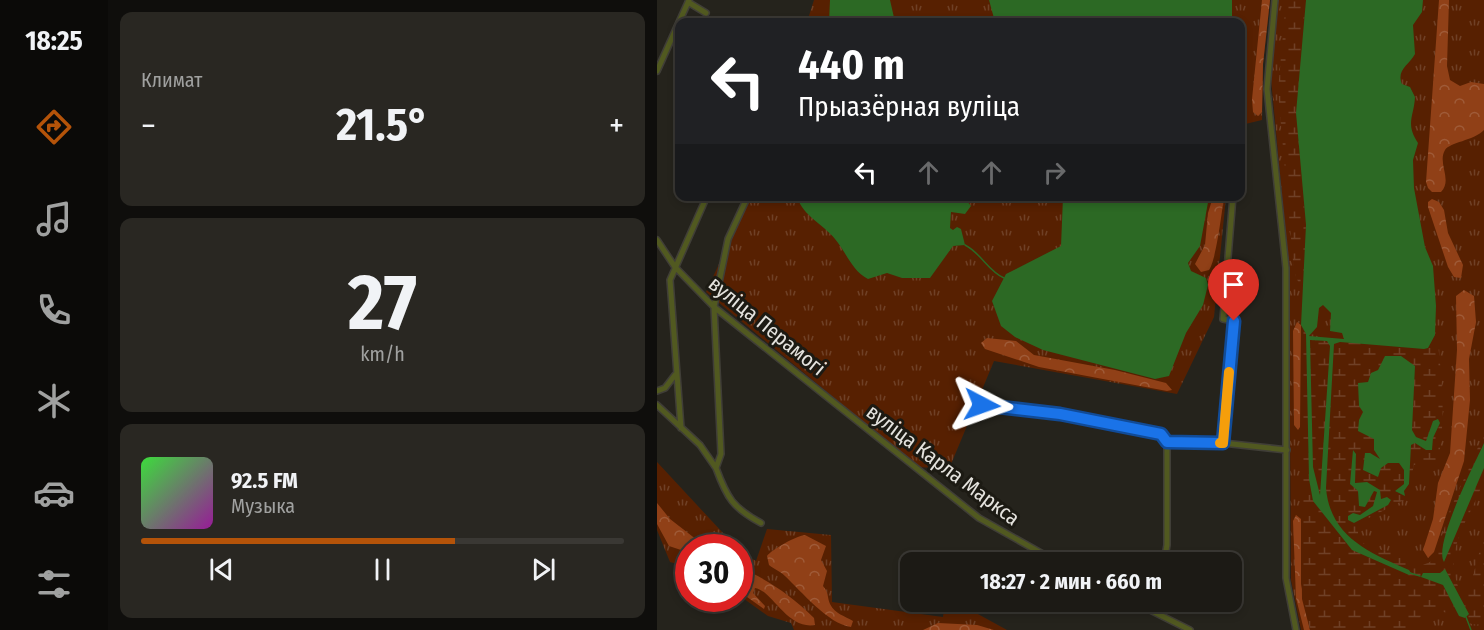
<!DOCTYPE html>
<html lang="ru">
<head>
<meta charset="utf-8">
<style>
	body { margin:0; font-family:"Fira Sans Condensed",sans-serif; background:#292722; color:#f1f3f6; height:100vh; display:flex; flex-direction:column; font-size:22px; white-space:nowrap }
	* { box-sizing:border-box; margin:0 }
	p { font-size:20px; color:#a0a1a0 }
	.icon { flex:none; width:33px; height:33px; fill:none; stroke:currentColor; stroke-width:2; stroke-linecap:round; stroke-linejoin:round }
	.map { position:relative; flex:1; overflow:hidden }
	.side { display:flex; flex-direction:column; gap:12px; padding:12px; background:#0f0e0c; width:549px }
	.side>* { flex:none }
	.guide { position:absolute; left:18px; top:18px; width:570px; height:183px; border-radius:12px; box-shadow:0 3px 9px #0003,0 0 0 2px #3a3834; background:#202124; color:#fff; overflow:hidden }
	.speed { position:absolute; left:18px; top:534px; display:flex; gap:12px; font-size:30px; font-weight:700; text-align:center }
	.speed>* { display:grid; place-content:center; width:78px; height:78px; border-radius:50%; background:#1c1a15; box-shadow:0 3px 9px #0003,0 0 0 2px #3a3834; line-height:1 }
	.speed .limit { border:9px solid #d22; background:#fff; color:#111 }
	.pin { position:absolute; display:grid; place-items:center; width:51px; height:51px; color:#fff; margin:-62px -26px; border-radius:50% 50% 50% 0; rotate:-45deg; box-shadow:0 0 6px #0007 }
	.pin .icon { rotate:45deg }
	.me { position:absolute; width:66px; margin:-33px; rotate:94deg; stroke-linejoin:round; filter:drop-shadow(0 0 4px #0008) }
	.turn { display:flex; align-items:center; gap:21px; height:126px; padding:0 24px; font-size:27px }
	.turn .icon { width:78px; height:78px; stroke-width:2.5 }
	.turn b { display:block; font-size:42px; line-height:51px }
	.lanes { display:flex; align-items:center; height:57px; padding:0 24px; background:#0003; justify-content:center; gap:30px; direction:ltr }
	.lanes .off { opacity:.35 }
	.big { font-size:45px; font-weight:700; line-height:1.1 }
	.side .card { flex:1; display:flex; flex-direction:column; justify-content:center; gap:9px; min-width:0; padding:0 21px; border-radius:12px; background:#292722 }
	.side .dial { align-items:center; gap:0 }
	.dial b { font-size:78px; line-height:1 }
	.song { display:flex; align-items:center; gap:18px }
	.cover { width:72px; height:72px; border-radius:9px; background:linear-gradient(135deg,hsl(120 70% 55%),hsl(300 70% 35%)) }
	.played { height:6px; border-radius:3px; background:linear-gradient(90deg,#b45309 65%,#3a3834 65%) }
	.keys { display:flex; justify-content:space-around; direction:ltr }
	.heat { display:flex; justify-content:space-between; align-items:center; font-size:33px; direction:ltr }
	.trip { position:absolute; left:243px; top:552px; width:342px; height:60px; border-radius:12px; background:#1c1a15; box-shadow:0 3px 9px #0003,0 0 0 2px #3a3834; font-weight:700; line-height:60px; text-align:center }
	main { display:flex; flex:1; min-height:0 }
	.dock { display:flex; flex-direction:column; width:108px; justify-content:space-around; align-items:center; background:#0b0a08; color:#a0a1a0 }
	.dock .icon { width:42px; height:42px }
	.dock .current { color:#b45309 }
	.dock b { font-size:27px; color:#f1f3f6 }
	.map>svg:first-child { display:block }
</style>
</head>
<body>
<main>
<nav class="dock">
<b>18:25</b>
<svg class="icon current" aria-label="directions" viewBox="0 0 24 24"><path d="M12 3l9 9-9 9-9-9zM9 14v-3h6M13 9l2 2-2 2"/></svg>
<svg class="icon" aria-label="music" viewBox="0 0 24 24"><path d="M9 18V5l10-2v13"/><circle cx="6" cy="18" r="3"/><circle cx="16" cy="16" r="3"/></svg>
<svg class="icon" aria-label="phone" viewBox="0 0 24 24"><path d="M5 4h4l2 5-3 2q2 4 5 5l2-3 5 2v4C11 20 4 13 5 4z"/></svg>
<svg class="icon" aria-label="climate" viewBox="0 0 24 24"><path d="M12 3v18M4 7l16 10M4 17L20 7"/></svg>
<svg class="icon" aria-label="car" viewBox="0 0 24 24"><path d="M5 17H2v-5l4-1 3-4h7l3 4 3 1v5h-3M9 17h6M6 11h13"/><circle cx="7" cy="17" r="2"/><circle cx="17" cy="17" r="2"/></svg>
<svg class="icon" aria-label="filters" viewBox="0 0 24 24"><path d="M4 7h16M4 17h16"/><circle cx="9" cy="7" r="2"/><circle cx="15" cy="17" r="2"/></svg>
</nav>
<section class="side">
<div class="card"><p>Климат</p>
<div class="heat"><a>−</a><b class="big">21.5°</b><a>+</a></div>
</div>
<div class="card dial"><b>27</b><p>km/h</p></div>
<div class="card">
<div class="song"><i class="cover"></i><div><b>92.5 FM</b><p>Музыка</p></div></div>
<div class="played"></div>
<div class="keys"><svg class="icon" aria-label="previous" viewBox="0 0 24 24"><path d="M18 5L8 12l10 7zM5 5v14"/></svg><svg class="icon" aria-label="pause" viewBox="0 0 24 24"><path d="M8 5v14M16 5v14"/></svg><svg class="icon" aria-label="next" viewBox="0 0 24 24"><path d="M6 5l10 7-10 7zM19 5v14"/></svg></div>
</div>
</section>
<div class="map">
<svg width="827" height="630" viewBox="0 0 827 630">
	<defs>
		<pattern id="grass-tufts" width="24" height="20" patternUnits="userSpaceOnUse" patternTransform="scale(1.5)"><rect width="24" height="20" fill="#572001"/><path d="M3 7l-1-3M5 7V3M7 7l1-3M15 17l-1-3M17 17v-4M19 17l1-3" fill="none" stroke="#6f4026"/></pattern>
		<pattern id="forest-crowns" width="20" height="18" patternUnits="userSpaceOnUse" patternTransform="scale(1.5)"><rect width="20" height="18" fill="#904017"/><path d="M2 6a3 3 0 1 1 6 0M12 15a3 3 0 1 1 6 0" fill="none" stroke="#9f5b38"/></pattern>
		<pattern id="wetland-marsh" width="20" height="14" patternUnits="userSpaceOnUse" patternTransform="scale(1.5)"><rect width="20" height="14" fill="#572001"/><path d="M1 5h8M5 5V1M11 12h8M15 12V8" fill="none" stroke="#6f4026"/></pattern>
	</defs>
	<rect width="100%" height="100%" fill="#25231c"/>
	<!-- grass -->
	<path fill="url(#grass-tufts)" d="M 157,0 L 613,0 L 606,64 L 605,120 L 584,125 L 584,22 L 150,22 Z
		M 621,0 L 827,0 L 827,630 L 644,630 L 634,580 L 632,269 L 614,79 Z
		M 93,197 L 569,197 L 557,317 L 520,394 L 337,361 L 292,469 L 261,467 L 49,292 Z
		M 0,462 L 79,547 L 32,548 L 31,567 L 13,562 L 0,530 Z
		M 110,529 L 174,535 L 175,602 L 286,617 L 288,602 L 299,602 L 350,630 L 137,630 L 134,623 L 111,616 L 83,596 L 82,551 L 99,561 Z"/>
	<!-- forest -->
	<path fill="url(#forest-crowns)" d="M 605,0 L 613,0 L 606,64 L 605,112 L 601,116 L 596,112 L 595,99 Z
		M 782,0 L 792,0 L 790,66 L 793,80 L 803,86 L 814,82 L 827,84 L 827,130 C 816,141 793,142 788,150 C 780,163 796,180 784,192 L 775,192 L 771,188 L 769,182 Z
		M 556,197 L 567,197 C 565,210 559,261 552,270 L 544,272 L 538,264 L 548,245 L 551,213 Z
		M 775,199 L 782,202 L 787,210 L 791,233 L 806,265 L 804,278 L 797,277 L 791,267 L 771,207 L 771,202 Z
		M 807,290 L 817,296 L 819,322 L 812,359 L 813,400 L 807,461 L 777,552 L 771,558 L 766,550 L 776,519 L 781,483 L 793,453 L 800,350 L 799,296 Z
		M 640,322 L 644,325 L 643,427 L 641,430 L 637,425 L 636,331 Z
		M 330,338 L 359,341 L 377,355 L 458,370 L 509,383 L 515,390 L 510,391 L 382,367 L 328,349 L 324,343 Z
		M 0,503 L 13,519 L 49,547 L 32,548 L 31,558 L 24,550 L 12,546 L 0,524 Z
		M 639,515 L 644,519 L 645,599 L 653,630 L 647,630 L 639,598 L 636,521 Z
		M 148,535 L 169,546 L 164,560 L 170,571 L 166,586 C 172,593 170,597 173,604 C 178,614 188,616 196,621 L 194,627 C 171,624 144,591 128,576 C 123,571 117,569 112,565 L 110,556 C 114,550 141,535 148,535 Z
		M 83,567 C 112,581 133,594 157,618 L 158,625 C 130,630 115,590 98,588 L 96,593 L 108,606 L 107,609 L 83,592 L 87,581 L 83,575 Z
		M 281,623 L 320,625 L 337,630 L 266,630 Z"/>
	<!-- wetland -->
	<path fill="url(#wetland-marsh)" d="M 629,0 L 649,0 L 639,113 L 649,225 L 646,293 L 637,272 L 621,91 Z
		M 644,325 L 653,340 L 772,346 L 779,326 C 784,371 790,415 781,460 L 757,465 L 749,499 L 706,521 L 701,528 L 701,536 C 708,550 721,548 734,552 C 749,557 756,571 773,562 L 779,555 L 793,510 L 827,434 C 827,448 827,468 826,482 C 813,521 783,550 804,593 L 811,594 L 827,535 L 827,624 C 798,630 779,586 754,630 L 653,630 L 644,584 Z"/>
	<!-- water -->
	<path fill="#2c6924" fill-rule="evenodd" d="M 173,0 L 233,0 L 238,22 L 172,22 Z
		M 332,0 L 575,0 L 575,22 L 338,22 Z
		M 649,0 L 766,0 L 765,12 L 756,25 L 758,54 C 752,65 739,70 745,84 L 753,87 L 758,97 C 757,117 748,123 761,143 L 756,160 L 757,188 L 768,247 L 776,266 L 779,306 L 778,335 L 771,348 L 767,349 L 683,342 L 677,344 L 669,488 C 673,537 713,553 752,570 L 754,573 L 752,575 L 695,550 L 656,501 L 652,479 L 649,334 L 644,325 L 649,225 L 639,113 ZM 666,305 L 674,313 L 673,331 L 685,333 L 687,339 L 652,336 L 660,327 L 662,308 ZM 653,340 L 670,341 L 673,346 L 663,495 L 656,467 Z
		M 140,197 L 298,197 L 310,201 L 314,206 L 308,214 L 294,212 L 293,228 L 296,230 L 300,227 L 304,229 L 308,245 L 296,246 L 273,278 L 245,278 L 230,273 L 211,279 C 195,271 189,252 178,239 C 165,223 147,217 140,197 Z
		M 406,197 L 552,197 L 543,246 L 531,263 L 534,271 L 549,278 L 551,285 L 546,305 L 529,333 L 512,376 L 498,379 L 386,350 L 358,337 L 344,326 L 335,301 L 349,274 L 404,246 Z
		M 728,356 L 744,356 L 758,366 L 755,430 L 759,437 L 769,441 L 776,421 L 781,419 L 783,423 L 776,438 L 775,450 L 769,450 L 758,443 L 754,445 L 752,484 L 747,491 L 748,496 L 738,491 L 747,484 L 747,470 L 742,463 L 731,463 L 724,468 L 721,477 L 706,470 L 708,453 L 713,453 L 723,459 L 717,450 L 717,439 L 701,431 L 702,420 L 706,412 L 702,406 L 701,383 L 711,382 L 714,373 L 721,370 Z
		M 827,443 L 827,468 L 787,562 C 776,545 818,463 827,443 Z
		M 696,450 L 699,454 L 698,483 L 710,482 L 723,490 L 724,499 L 730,497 L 734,500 L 731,505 L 697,523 L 691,520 L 691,516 L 696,513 L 703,515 L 716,506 L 720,492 L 717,491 L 708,507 L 702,506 L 701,491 L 693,484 Z
		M 788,569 L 812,614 L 808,618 L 802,616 L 786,585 L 764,577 L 766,573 L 783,573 Z"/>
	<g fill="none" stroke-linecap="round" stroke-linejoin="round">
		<!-- stream -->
		<path stroke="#2c6924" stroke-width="1.5" d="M 308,245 C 324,253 331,271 347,278
			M 753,573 L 763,576
			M 809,617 L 814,630"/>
		<defs>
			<path id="minor" d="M 618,0 L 610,89 L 629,268 L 629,578 L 639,630
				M 31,2 L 49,13
				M 0,71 L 32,0
				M 90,198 L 71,239 L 57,307 L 64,454 L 59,468 C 70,498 76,508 104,523
				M 0,240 L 18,267 L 57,307 L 322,518 L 400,562
				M 0,391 L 8,388 L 18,375
				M 0,405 L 43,445 L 59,468
				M 325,405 L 403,414 L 504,434 L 510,442 L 566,443 L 577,321 L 566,319 L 576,196
				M 24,428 L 13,280 L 50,196
				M 566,443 L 630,450
				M 507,562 L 510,545 L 510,442
				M 477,602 L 533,630
				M 494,610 L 496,602"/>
		</defs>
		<!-- minor casing -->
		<use href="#minor" stroke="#403e37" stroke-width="8"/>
		<!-- minor -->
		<use href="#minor" stroke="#515920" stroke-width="5"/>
	</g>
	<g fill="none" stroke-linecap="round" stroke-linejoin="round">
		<defs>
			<path id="route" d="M 325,405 L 403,414 L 504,434 L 510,442 L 566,443 L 577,321"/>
		</defs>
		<!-- route casing -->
		<use href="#route" stroke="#114b97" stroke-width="15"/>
		<!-- route -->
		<use href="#route" stroke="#1a73e8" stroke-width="10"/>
		<!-- slow -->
		<path stroke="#f59e0b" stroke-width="10" d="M 563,443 L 566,443 L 572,372"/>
	</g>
	<g text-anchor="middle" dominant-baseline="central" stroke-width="6" stroke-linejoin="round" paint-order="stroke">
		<!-- street labels -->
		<g font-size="21" fill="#e5e3de" stroke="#1c1a13">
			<text transform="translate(110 326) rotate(39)">вуліца Перамогі</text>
			<text transform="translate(286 465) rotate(37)">вуліца Карла Маркса</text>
		</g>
	</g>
</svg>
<div class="speed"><div class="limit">30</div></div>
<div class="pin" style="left:577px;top:321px;background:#d93025"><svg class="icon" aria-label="arrive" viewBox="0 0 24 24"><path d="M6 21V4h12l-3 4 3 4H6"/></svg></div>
<svg class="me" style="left:325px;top:405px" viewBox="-20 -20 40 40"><path d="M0-17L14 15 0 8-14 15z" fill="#1a73e8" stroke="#fff" stroke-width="4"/></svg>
<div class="trip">18:27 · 2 мин · 660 m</div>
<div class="guide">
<div class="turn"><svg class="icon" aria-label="left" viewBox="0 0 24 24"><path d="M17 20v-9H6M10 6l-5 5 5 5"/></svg><div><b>440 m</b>Прыазёрная вуліца</div></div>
<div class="lanes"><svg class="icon" aria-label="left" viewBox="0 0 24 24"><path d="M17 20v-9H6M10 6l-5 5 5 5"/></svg><svg class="icon off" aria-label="ahead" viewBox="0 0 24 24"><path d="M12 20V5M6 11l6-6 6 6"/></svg><svg class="icon off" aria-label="ahead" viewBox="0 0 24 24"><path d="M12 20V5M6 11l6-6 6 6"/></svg><svg class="icon off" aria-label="right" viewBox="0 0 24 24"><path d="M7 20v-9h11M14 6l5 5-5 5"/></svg></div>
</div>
</div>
</main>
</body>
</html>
